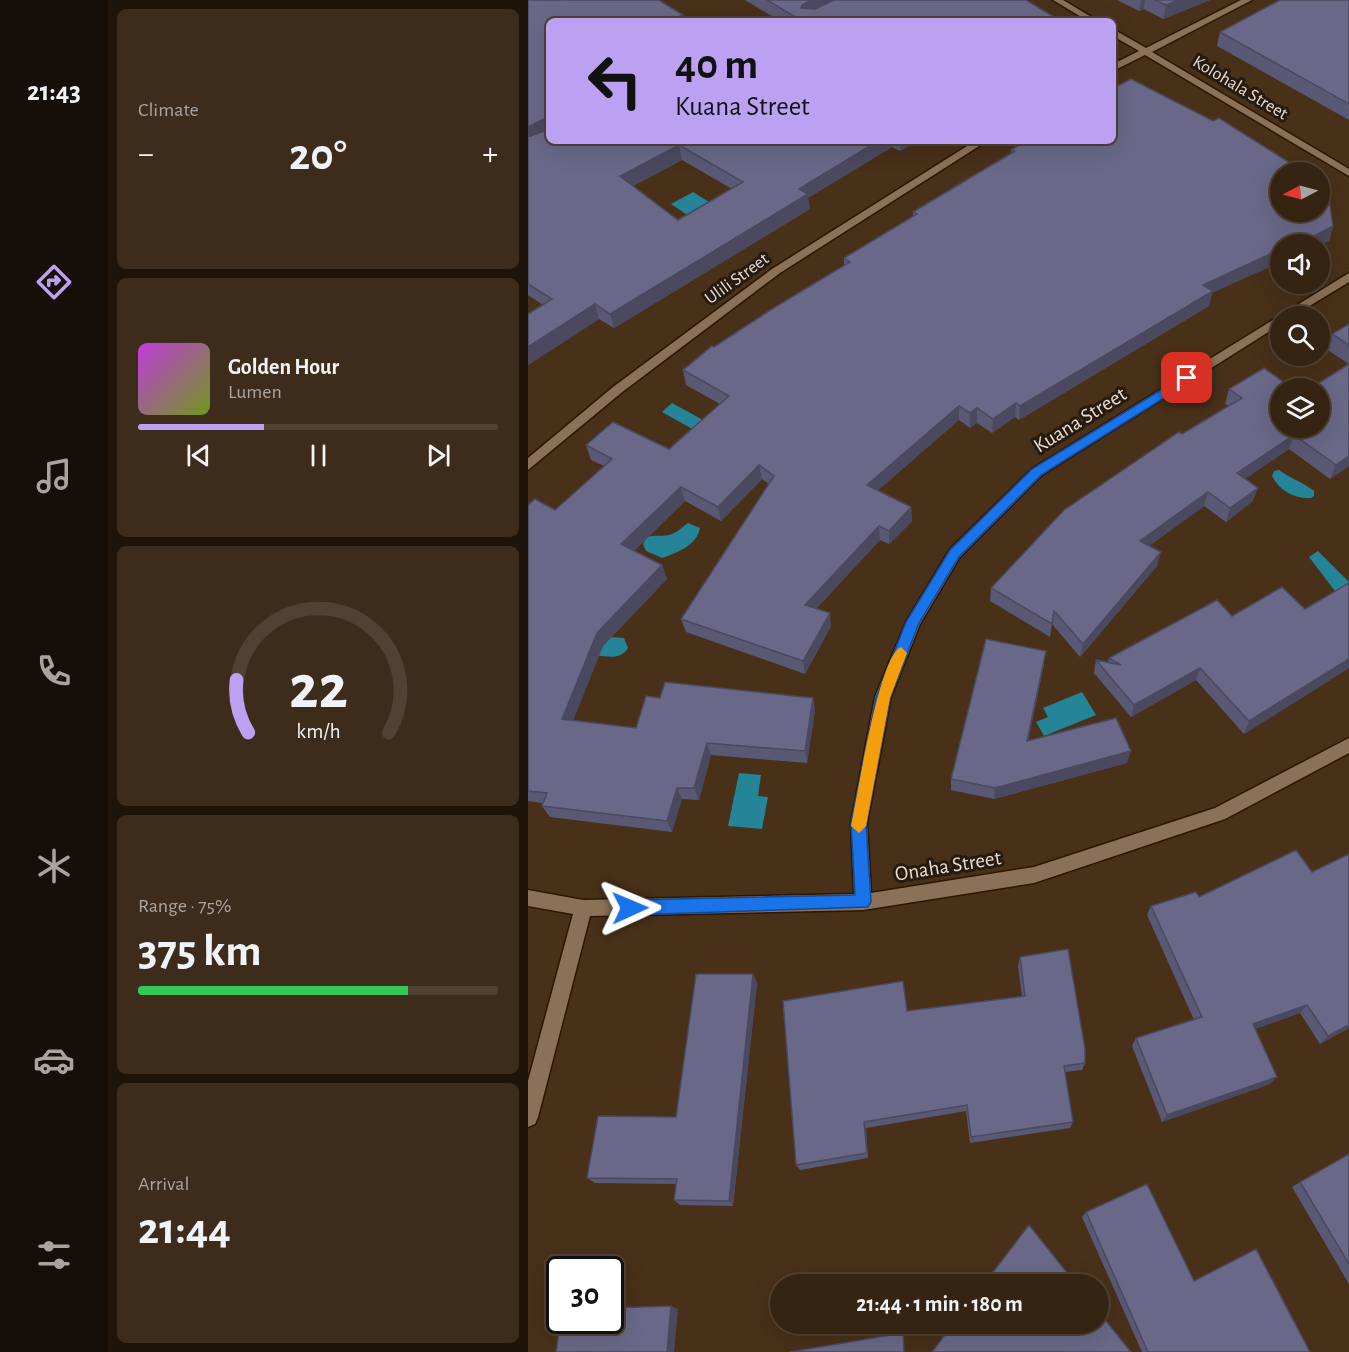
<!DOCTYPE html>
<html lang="en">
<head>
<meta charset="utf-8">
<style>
	body { margin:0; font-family:"Alegreya Sans",sans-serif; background:#3d2c1c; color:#f1f3f6; height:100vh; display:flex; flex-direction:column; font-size:22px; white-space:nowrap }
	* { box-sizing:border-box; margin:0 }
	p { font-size:20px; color:#aaa4a0 }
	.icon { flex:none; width:33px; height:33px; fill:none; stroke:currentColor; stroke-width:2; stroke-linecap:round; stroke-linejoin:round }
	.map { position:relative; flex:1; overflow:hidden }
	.drawer { display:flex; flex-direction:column; gap:9px; padding:9px; background:#1e140a; width:420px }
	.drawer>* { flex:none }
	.banner { position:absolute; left:18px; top:18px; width:570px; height:126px; border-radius:9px; box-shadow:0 6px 24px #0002,0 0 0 2px #504133; background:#bca0f2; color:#111; overflow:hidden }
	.needle { width:39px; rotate:264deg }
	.tools { position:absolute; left:742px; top:162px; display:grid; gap:12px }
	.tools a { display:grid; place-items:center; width:60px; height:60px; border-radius:50%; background:#362413; box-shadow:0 6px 24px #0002,0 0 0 2px #504133; font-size:30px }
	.speed { position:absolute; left:18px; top:1256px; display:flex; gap:12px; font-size:30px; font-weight:700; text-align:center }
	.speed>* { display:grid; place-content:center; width:78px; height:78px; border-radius:50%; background:#362413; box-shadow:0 6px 24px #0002,0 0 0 2px #504133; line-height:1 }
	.speed .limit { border:3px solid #111; border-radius:9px; background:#fff; color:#111 }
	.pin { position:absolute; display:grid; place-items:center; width:51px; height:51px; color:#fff; margin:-26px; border-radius:12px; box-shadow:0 3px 9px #0006 }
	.me { position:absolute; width:66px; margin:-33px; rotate:89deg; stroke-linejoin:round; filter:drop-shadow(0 0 4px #0008) }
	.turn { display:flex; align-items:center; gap:21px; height:126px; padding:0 30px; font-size:27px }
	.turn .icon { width:78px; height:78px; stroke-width:2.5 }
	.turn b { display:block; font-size:42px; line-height:51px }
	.big { font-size:45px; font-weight:700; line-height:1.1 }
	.drawer .card { flex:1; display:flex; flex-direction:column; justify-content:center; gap:9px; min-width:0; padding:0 21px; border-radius:9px; background:#3d2c1c }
	.drawer .dial { align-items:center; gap:0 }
	.dial svg { height:156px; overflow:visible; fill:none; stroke:#504133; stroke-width:7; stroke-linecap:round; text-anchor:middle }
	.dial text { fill:#f1f3f6; stroke:none }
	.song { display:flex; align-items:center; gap:18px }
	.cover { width:72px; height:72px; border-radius:9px; background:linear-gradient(135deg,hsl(290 70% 55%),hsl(80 70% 35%)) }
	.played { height:6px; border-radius:3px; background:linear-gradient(90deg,#bca0f2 35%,#504133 35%) }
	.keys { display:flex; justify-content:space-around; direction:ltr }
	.heat { display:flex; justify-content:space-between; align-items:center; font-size:33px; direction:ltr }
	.charge { height:9px; border-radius:4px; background:linear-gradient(90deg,#34c759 75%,#504133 0) }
	.trip { position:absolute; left:242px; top:1274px; width:339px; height:60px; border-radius:30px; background:#362413; box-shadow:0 6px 24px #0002,0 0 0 2px #504133; font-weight:700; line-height:60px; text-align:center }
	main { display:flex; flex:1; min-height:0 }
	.tab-bar { display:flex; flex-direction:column; width:108px; justify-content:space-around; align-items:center; background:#160e08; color:#aaa4a0 }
	.tab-bar .icon { width:42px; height:42px }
	.tab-bar .active { color:#bca0f2 }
	.tab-bar b { font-size:27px; color:#f1f3f6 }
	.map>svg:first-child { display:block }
</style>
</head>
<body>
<main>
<nav class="tab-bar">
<b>21:43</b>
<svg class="icon active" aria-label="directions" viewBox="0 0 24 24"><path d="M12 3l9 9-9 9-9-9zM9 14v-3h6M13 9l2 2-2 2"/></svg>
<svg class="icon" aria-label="music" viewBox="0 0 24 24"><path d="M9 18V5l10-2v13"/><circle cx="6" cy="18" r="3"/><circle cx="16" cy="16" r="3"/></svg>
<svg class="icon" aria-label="phone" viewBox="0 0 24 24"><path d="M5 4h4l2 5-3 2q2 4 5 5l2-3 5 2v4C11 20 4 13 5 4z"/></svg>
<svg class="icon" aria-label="climate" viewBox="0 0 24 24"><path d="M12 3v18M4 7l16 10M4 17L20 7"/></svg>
<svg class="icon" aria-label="car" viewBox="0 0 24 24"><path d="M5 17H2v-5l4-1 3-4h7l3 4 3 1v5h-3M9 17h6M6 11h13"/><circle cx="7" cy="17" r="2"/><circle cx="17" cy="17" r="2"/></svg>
<svg class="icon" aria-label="filters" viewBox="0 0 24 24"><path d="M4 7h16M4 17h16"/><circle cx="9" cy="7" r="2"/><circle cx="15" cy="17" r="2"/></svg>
</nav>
<section class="drawer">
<div class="card"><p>Climate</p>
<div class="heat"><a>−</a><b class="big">20°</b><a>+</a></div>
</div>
<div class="card">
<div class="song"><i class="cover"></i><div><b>Golden Hour</b><p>Lumen</p></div></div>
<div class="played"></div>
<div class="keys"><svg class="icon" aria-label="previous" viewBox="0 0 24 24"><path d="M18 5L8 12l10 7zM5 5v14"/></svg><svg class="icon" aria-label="pause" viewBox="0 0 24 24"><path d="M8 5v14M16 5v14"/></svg><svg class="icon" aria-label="next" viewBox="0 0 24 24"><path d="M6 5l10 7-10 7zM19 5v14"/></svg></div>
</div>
<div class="card dial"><svg viewBox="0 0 100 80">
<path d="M14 69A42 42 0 1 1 86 69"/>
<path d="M14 69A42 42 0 0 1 8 42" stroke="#bca0f2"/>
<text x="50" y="56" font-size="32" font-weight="700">22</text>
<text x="50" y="72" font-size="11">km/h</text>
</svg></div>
<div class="card"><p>Range · 75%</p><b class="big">375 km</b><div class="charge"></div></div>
<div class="card"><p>Arrival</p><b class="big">21:44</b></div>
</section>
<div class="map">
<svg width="821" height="1352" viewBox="0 0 821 1352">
	<rect width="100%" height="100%" fill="#483019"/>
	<!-- water -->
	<path fill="#258498" d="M 165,192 L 189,207 L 167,220 L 143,204 Z
		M 144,403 L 177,421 L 166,430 L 134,412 Z
		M 751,470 C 763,479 775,482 786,491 L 786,496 L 783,498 C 766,499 752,491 744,476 L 746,471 Z
		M 160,523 L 172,528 C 169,545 149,553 134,558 L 118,551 L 115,544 L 119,537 C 129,534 139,538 148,532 C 152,530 155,526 160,523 Z
		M 790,551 L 821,582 L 810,595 L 781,557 Z
		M 79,633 L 83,637 L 96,638 L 100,648 C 92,661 77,656 65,655 Z
		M 554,692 L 568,715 L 516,736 L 508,722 L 520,717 L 515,708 Z
		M 211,773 L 233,775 L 230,796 L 240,797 L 234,829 L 200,826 Z"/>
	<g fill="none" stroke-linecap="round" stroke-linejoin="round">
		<defs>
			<path id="minor" d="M 525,0 L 535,0 L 570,21 L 560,21 Z
				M 713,0 L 724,0 L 624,52 L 821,169 L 821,176 L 617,55 L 585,71 L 585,64 L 611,51 L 585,36 L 585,29 L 618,48 Z
				M 447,141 L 459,141 L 252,273 L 93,393 L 0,470 L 0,458 L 85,387 L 244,269 Z
				M 821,273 L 821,282 L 765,316 L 753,316 L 753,324 L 514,475 L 432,557 L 392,624 L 363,697 L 339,823 L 343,893 L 506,867 L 687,808 L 821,738 L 821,753 L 697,819 L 506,883 L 335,910 L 62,916 L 10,1117 L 7,1124 L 0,1127 L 0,1081 L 45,914 L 0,906 L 0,890 L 55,900 L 326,894 L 323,823 L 347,697 L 378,622 L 422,549 L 504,469 Z"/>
		</defs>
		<!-- minor casing -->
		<use href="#minor" stroke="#2d1702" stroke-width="3"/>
		<!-- minor -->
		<use href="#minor" fill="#8c7159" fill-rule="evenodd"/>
	</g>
	<!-- wall -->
	<path fill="#5a5975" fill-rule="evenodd" d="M 0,0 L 21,21 L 21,141 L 390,141 L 372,151 L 364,147 L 280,198 L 282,209 L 86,328 L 71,319 L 0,365 L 0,314 L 15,305 L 0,295 ZM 154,160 L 204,189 L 150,220 L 105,186 Z
		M 217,0 L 498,0 L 533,21 L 252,21 Z
		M 589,0 L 682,0 L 635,19 L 616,9 L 611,11 Z
		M 821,0 L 821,120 L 689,46 L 692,32 Z
		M 483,150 L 753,172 L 805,226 L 801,241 L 753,244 L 684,293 L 681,306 L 491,420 L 487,417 L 464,433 L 449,423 L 442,428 L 431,420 L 350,490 L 383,507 L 384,521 L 361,544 L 352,540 L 288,609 L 303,626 L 277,674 L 158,632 L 153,619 L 241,484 L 234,479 L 193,521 L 157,501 L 106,551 L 134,565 L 139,579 L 75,646 L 45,720 L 108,728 L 132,698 L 285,698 L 287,710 L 279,763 L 183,755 L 171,800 L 154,799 L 144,832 L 22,817 L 14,806 L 15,803 L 0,801 L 0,505 L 27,510 L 76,466 L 63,460 L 58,445 L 141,449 L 192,404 L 158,385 L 155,370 L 186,347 L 316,266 L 316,258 L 385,216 L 385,212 L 483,153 Z
		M 821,324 L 821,364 L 798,349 L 804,334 Z
		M 701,389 L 821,466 L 802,479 L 761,449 L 717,479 L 725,501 L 698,522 L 676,506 L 621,546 L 629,566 L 552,657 L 524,624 L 522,637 L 462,601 L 463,588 L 654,434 L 701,406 L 697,404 Z
		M 821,583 L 821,668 L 716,734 L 668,680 L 603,717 L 566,673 L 568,660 L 580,662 L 581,658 L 704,616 L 777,609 Z
		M 516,664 L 500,741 L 599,763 L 466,799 L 423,790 L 423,779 Z
		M 784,872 L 821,1028 L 792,1044 L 772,1013 L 727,1029 L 742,1084 L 634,1122 L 604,1046 L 608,1038 L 666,1020 L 619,915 L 623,906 L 671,897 Z
		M 492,957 L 557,1063 L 554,1070 L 537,1072 L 545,1122 L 542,1128 L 442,1143 L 438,1111 L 338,1128 L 340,1158 L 272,1170 L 268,1165 L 379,1011 L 494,996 L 490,966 Z
		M 225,974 L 229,983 L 205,1206 L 152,1205 L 146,1200 L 148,1184 L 67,1183 L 59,1178 L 148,1117 Z
		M 821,1154 L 821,1284 L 764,1187 Z
		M 558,1212 L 666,1281 L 782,1352 L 614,1352 L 554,1217 Z"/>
	<!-- shaded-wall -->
	<path fill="#4a495f" d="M 284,0 L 315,0 L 275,21 L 273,8 L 274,5 Z
		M 613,0 L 617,0 L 616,9 L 611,11 Z
		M 651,0 L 682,0 L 635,19 L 638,5 Z
		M 155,15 L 156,21 L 150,17 Z
		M 16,119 L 20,134 L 0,144 L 0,127 Z
		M 350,141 L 364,141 L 364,147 L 280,198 L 282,209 L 86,328 L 82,314 L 271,189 Z
		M 372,141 L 390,141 L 372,151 Z
		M 151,145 L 154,160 L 96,191 L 92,176 Z
		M 805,226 L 801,241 L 792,245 L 771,244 Z
		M 753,249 L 753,262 L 684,293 L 681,306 L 491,420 L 492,406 L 675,285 Z
		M 67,304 L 71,319 L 0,365 L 0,347 Z
		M 488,403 L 487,417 L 464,433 L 465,419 Z
		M 431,406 L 431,420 L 340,499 L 339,485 Z
		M 449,408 L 449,423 L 442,428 L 442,413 Z
		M 766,435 L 761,449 L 705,487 L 709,473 Z
		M 821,456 L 821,466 L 802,479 L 808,465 Z
		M 231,465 L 234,479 L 193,521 L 190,507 Z
		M 153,487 L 157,501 L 98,558 L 93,544 Z
		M 730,488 L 725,501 L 698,522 L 702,508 Z
		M 680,492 L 676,506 L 609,555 L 612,541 Z
		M 383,507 L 384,521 L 361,544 L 361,531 Z
		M 351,526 L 352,540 L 279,618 L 277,605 Z
		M 633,552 L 629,566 L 552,657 L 555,644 Z
		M 134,565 L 139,579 L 75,646 L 41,731 L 34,719 L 69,633 Z
		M 302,613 L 303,626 L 277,674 L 275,661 Z
		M 518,651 L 516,664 L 498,753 L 499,741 Z
		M 821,659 L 821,668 L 716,734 L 721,721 Z
		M 672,668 L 668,680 L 603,717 L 606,705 Z
		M 285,698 L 287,710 L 279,763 L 277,751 Z
		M 179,743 L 183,755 L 171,800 L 166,788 Z
		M 603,751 L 599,763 L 466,799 L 467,788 Z
		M 149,788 L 154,799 L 144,832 L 139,821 Z
		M 225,974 L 229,983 L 205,1206 L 201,1201 Z
		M 779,1005 L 772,1013 L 718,1032 L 725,1024 Z
		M 821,1025 L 821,1028 L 792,1044 L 800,1036 Z
		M 749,1077 L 742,1084 L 634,1122 L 639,1115 Z
		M 336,1122 L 338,1128 L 340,1158 L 339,1153 Z
		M 143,1306 L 150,1309 L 146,1352 L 139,1352 Z"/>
	<!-- building -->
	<path fill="#696888" stroke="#4a495f" stroke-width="1.5" fill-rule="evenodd" d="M 0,0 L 131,0 L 155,15 L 150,17 L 155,21 L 21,21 L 21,124 L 16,119 L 0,127 Z
		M 239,0 L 284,0 L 274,5 L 273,8 L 287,9 L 306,0 L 498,0 L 533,21 L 274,21 Z
		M 627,0 L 651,0 L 638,5 Z
		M 752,0 L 821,0 L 821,104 L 692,32 Z
		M 603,79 L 685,121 L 691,118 L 770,168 L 770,172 L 753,172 L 753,212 L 792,212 L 792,193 L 800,193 L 805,226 L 771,244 L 753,244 L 753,249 L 675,285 L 685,291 L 492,406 L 488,403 L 465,419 L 449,408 L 442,413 L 431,406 L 339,485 L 383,507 L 361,531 L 351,526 L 277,605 L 302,613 L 275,661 L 153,619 L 246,476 L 231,465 L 190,507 L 153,487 L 93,544 L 134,565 L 69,633 L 34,719 L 108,728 L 118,696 L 132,698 L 137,682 L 285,698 L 277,751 L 179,743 L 166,788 L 149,788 L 139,821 L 14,806 L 19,793 L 0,791 L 0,505 L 7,499 L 27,510 L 84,459 L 58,445 L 85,422 L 141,449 L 201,396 L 155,370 L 184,346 L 186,347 L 244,309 L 322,262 L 316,258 L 389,214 L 385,212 L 487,151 L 483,150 L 498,141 L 585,141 L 585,88 Z
		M 21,129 L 21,141 L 350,141 L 271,189 L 280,194 L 82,314 L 67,304 L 0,347 L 0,314 L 24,299 L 0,284 L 0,137 ZM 151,145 L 215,182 L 150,220 L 92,176 Z
		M 821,324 L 821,345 L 804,334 Z
		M 821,364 L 821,456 L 808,465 L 766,435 L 709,473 L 730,488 L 702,508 L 680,492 L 612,541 L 633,552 L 555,644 L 526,611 L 524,624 L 463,588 L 536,510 L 651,432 L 654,434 L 714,398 L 701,389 L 736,368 L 764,388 L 753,388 L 753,428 L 792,428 L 792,388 L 783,388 Z
		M 821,583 L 821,659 L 721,721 L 672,668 L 606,705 L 568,660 L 593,665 L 581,658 L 689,600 L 704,616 L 754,587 L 777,609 Z
		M 458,639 L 518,651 L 499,741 L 588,718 L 603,751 L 467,788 L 423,779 Z
		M 768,850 L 784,872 L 821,854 L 821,1025 L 800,1036 L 779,1005 L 725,1024 L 749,1077 L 639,1115 L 608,1038 L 674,1017 L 623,906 L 668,892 L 671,897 Z
		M 540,949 L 557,1049 L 557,1063 L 536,1066 L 545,1122 L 443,1137 L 439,1105 L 336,1122 L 339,1153 L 268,1165 L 255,1001 L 375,981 L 379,1011 L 497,996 L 492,957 Z
		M 168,974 L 225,974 L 201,1201 L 146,1200 L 149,1179 L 59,1178 L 70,1116 L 148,1117 Z
		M 821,1154 L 821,1264 L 772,1182 Z
		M 619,1184 L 666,1281 L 728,1249 L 782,1352 L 620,1352 L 558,1212 Z
		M 501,1225 L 548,1284 L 456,1284 Z
		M 143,1306 L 139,1352 L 28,1352 L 33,1320 L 82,1320 L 82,1308 Z
		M 570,1311 L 603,1352 L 404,1352 L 426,1323 L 570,1323 Z
		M 375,1333 L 376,1352 L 262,1352 Z"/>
	<!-- route -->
	<path fill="#1a73e8" stroke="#114b97" stroke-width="1.5" d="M 659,374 L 663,375 L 663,381 L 513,475 L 431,557 L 391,623 L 362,698 L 338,823 L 343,902 L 340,907 L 102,915 L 97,913 L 94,908 L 97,902 L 102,900 L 327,895 L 323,823 L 348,698 L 378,622 L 422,550 L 504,469 Z"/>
	<!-- slow -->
	<path fill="#f59e0b" d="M 373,647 L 379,653 L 362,698 L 338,826 L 331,833 L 323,826 C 329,799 351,655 373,647 Z"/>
	<g text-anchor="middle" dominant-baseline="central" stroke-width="6" stroke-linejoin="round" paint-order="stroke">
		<!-- far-street labels -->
		<g font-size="18" fill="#ecdccf" stroke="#261b11">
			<text transform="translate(712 88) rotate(31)">Kolohala Street</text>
			<text transform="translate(209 279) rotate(-36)">Ulili Street</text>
		</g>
		<!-- street labels -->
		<g font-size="21" fill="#ecdccf" stroke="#261b11">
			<text transform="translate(552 420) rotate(-32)">Kuana Street</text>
			<text transform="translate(420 866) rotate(-9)">Onaha Street</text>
		</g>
	</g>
</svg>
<div class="tools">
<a><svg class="needle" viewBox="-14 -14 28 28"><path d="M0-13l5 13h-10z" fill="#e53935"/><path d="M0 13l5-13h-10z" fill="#aaa4a0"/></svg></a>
<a><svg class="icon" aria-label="sound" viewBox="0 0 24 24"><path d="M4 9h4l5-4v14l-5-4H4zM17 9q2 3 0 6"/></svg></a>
<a><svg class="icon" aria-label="search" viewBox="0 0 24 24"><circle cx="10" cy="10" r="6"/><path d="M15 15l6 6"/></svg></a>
<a><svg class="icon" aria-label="layers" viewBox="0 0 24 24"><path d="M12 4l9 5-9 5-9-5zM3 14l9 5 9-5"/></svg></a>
</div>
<div class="speed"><div class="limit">30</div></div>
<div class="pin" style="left:659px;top:378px;background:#d93025"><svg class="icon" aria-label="arrive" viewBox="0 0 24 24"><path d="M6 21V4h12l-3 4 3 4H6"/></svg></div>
<svg class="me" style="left:102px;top:908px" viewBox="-20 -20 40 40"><path d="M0-17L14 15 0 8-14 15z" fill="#1a73e8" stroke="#fff" stroke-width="4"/></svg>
<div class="trip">21:44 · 1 min · 180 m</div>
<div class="banner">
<div class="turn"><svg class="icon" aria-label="left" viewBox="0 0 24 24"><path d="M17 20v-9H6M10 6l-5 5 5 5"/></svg><div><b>40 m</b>Kuana Street</div></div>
</div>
</div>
</main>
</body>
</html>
